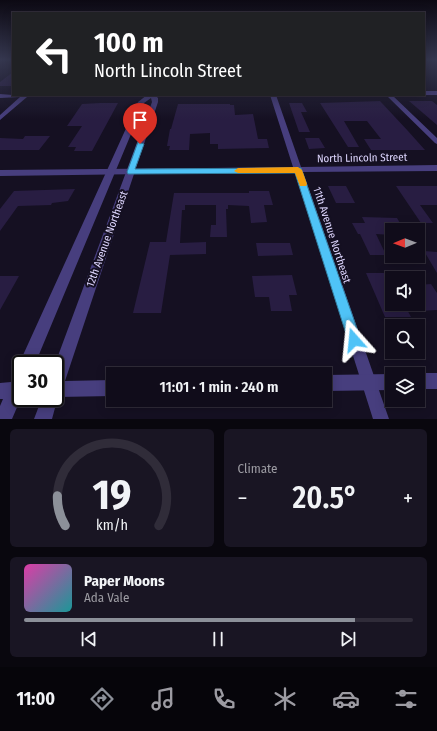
<!DOCTYPE html>
<html lang="en">
<head>
<meta charset="utf-8">
<style>
	body { margin:0; font-family:"Fira Sans Condensed",sans-serif; background:#191523; color:#f1f3f6; height:100vh; display:flex; flex-direction:column; font-size:15px; white-space:nowrap }
	* { box-sizing:border-box; margin:0 }
	p { font-size:13px; color:#9c9ba2 }
	.icon { flex:none; width:22px; height:22px; fill:none; stroke:currentColor; stroke-width:2; stroke-linecap:round; stroke-linejoin:round }
	.map { position:relative; height:419px; overflow:hidden }
	.drawer { display:flex; flex-direction:column; gap:10px; padding:10px; background:#09070e; flex:1 }
	.drawer>* { flex:none }
	.hud { position:absolute; left:12px; top:12px; width:413px; height:84px; border-radius:0px; box-shadow:0 2px 10px #0003,0 0 0 1px #302c39; background:#202124; color:#fff; overflow:hidden }
	.needle { width:26px; rotate:269deg }
	.buttons { position:absolute; left:385px; top:223px; display:grid; gap:8px }
	.buttons a { display:grid; place-items:center; width:40px; height:40px; border-radius:0px; background:#100c1a; box-shadow:0 2px 10px #0003,0 0 0 1px #302c39; font-size:20px }
	.speed { position:absolute; left:12px; top:355px; display:flex; gap:8px; font-size:20px; font-weight:700; text-align:center }
	.speed>* { display:grid; place-content:center; width:52px; height:52px; border-radius:50%; background:#100c1a; box-shadow:0 2px 10px #0003,0 0 0 1px #302c39; line-height:1 }
	.speed .limit { border:2px solid #111; border-radius:6px; background:#fff; color:#111 }
	.pin { position:absolute; display:grid; place-items:center; width:34px; height:34px; color:#fff; margin:-41px -17px; border-radius:50% 50% 50% 0; rotate:-45deg; box-shadow:0 0 4px #0007 }
	.pin .icon { rotate:45deg }
	.me { position:absolute; width:44px; margin:-22px; rotate:342deg; stroke-linejoin:round; filter:drop-shadow(0 0 3px #0008) }
	.turn { display:flex; align-items:center; gap:14px; height:84px; padding:0 16px; font-size:18px }
	.turn .icon { width:52px; height:52px; stroke-width:2.5 }
	.turn b { display:block; font-size:28px; line-height:34px }
	.big { font-size:30px; font-weight:600; line-height:1.1 }
	.drawer .card { flex:1; display:flex; flex-direction:column; justify-content:center; gap:6px; min-width:0; padding:0 14px; border-radius:6px; background:#191523 }
	.drawer .dial { align-items:center; gap:0 }
	.dial svg { height:104px; overflow:visible; fill:none; stroke:#302c39; stroke-width:7; stroke-linecap:round; text-anchor:middle }
	.dial text { fill:#f1f3f6; stroke:none }
	.song { display:flex; align-items:center; gap:12px }
	.cover { width:48px; height:48px; border-radius:6px; background:linear-gradient(135deg,hsl(320 70% 55%),hsl(180 70% 35%)) }
	.played { height:4px; border-radius:2px; background:linear-gradient(90deg,#8c9099 85%,#302c39 85%) }
	.keys { display:flex; justify-content:space-around; direction:ltr }
	.heat { display:flex; justify-content:space-between; align-items:center; font-size:22px; direction:ltr }
	.drawer .tiles { flex:1; display:grid; gap:10px; grid-template-columns:1fr 1fr }
	.card:last-child { grid-column:span 2 }
	.trip { position:absolute; left:106px; top:367px; width:226px; height:40px; border-radius:0px; background:#100c1a; box-shadow:0 2px 10px #0003,0 0 0 1px #302c39; font-weight:600; line-height:40px; text-align:center }
	.tabs { display:flex; height:64px; justify-content:space-around; align-items:center; background:#06050a; color:#9c9ba2 }
	.tabs .icon { width:28px; height:28px }
	.tabs .current { color:#8c9099 }
	.tabs b { font-size:18px; color:#f1f3f6 }
	.map>svg:first-child { display:block }
</style>
</head>
<body>
<div class="map">
<svg width="437" height="419" viewBox="0 0 437 419">
	<rect width="100%" height="100%" fill="#151022"/>
	<!-- building -->
	<path fill="#281d42" d="M 13,72 L 13,86 L 0,86 L 0,82 Z
		M 380,101 L 408,131 L 425,150 L 371,150 L 364,139 L 381,139 L 367,121 L 344,121 L 359,147 L 348,147 L 320,103 Z
		M 409,101 L 432,101 L 437,105 L 437,125 Z
		M 100,103 L 118,103 L 92,151 L 74,151 L 76,147 L 68,147 L 82,126 L 67,126 L 82,104 Z
		M 289,103 L 302,103 L 307,112 L 301,112 L 310,132 L 299,132 Z
		M 178,104 L 230,104 L 230,105 L 234,105 L 235,115 L 253,114 L 258,139 L 267,139 L 269,148 L 218,149 L 218,144 L 210,144 L 210,133 L 190,134 L 189,150 L 169,150 L 170,146 L 167,146 L 170,129 L 171,129 Z
		M 25,136 L 50,136 L 39,150 L 0,150 L 0,138 L 23,139 Z
		M 305,138 L 319,138 L 325,148 L 309,149 Z
		M 328,186 L 346,186 L 355,203 L 336,203 Z
		M 396,186 L 437,186 L 437,205 L 420,205 L 433,223 L 421,223 Z
		M 75,189 L 68,201 L 52,203 L 51,205 L 18,206 L 0,231 L 0,209 L 14,191 Z
		M 249,191 L 269,191 L 273,205 L 264,205 L 267,222 L 251,223 L 249,206 L 228,205 L 228,209 L 226,209 L 227,237 L 210,237 L 211,225 L 216,225 L 216,205 L 185,205 L 185,210 L 182,210 L 180,243 L 206,242 L 206,254 L 170,255 L 161,313 L 133,313 L 150,242 L 166,242 L 174,193 L 249,193 Z
		M 362,217 L 397,218 L 404,230 L 392,230 L 392,235 L 376,234 L 386,255 L 370,255 L 360,234 L 358,234 L 352,223 L 365,223 Z
		M 256,243 L 290,243 L 293,255 L 258,256 Z
		M 424,251 L 437,252 L 437,273 Z
		M 366,273 L 388,273 L 392,280 L 392,304 L 404,304 L 411,317 L 385,317 Z
		M 292,275 L 297,295 L 289,295 L 292,311 L 271,311 L 269,297 L 255,297 L 252,276 Z
		M 0,276 L 19,276 L 0,310 Z
		M 431,284 L 437,293 L 437,310 L 418,311 L 418,285 Z"/>
	<g fill="none" stroke-linecap="round" stroke-linejoin="round">
		<!-- minor -->
		<path fill="#473e7e" fill-rule="evenodd" d="M 424,91 L 437,91 L 437,95 L 424,95 Z
			M 0,94 L 13,95 L 109,95 L 106,97 L 27,97 L 0,120 L 0,115 L 20,97 L 0,98 Z
			M 270,95 L 276,95 L 301,167 L 437,165 L 437,171 L 303,172 L 389,419 L 373,419 L 295,172 L 0,176 L 0,170 L 293,167 Z
			M 386,95 L 392,95 L 437,138 L 437,144 L 435,143 Z"/>
		<!-- tertiary -->
		<path fill="#473e7e" fill-rule="evenodd" d="M 147,95 L 155,95 L 158,98 L 158,102 L 65,381 L 113,380 L 113,396 L 58,397 L 52,419 L 34,419 L 42,398 L 55,398 L 55,364 L 152,102 L 151,98 L 144,103 L 35,364 L 21,364 L 21,368 L 19,364 L 138,102 Z
			M 21,370 L 21,398 L 12,419 L 0,419 L 0,406 L 3,399 L 0,399 L 0,383 L 11,382 L 15,372 Z
			M 418,373 L 437,373 L 437,389 L 418,389 L 418,374 L 415,374 Z
			M 392,374 L 392,390 L 325,391 L 325,375 Z"/>
	</g>
	<!-- sky -->
	<linearGradient id="sky" x2="0" y2="1"><stop stop-color="#0c0913"/><stop offset="0.5" stop-color="#35374f"/><stop offset="1" stop-color="#35374f" stop-opacity="0"/></linearGradient>
	<rect width="437" height="119" fill="url(#sky)"/>
	<!-- route -->
	<path fill="#4fc3f7" stroke="#337fa1" d="M 138,142 L 144,144 L 135,169 L 301,168 L 361,340 L 359,345 L 354,347 L 350,345 L 348,340 L 295,173 L 128,174 L 127,172 Z"/>
	<!-- slow -->
	<path fill="#f59e0b" d="M 298,167 L 302,170 L 307,184 L 306,186 L 300,186 L 295,173 L 238,173 L 234,171 L 238,168 Z"/>
	<g text-anchor="middle" dominant-baseline="central" stroke-width="4" stroke-linejoin="round" paint-order="stroke">
		<!-- street labels -->
		<g font-size="11" fill="#dcd4fc" stroke="#151022">
			<text transform="translate(362 158) rotate(-1)">North Lincoln Street</text>
			<text transform="translate(332 235) rotate(72)">11th Avenue Northeast</text>
			<text transform="translate(107 239) rotate(-70)">12th Avenue Northeast</text>
		</g>
	</g>
</svg>
<div class="buttons">
<a><svg class="needle" viewBox="-14 -14 28 28"><path d="M0-13l5 13h-10z" fill="#e53935"/><path d="M0 13l5-13h-10z" fill="#9c9ba2"/></svg></a>
<a><svg class="icon" aria-label="sound" viewBox="0 0 24 24"><path d="M4 9h4l5-4v14l-5-4H4zM17 9q2 3 0 6"/></svg></a>
<a><svg class="icon" aria-label="search" viewBox="0 0 24 24"><circle cx="10" cy="10" r="6"/><path d="M15 15l6 6"/></svg></a>
<a><svg class="icon" aria-label="layers" viewBox="0 0 24 24"><path d="M12 4l9 5-9 5-9-5zM3 14l9 5 9-5"/></svg></a>
</div>
<div class="speed"><div class="limit">30</div></div>
<div class="pin" style="left:140px;top:144px;background:#d93025"><svg class="icon" aria-label="arrive" viewBox="0 0 24 24"><path d="M6 21V4h12l-3 4 3 4H6"/></svg></div>
<svg class="me" style="left:354px;top:340px" viewBox="-20 -20 40 40"><path d="M0-17L14 15 0 8-14 15z" fill="#4fc3f7" stroke="#fff" stroke-width="4"/></svg>
<div class="trip">11:01 · 1 min · 240 m</div>
<div class="hud">
<div class="turn"><svg class="icon" aria-label="left" viewBox="0 0 24 24"><path d="M17 20v-9H6M10 6l-5 5 5 5"/></svg><div><b>100 m</b>North Lincoln Street</div></div>
</div>
</div>
<section class="drawer">
<div class="tiles">
<div class="card dial"><svg viewBox="0 0 100 80">
<path d="M14 69A42 42 0 1 1 86 69"/>
<path d="M14 69A42 42 0 0 1 8 46" stroke="#8c9099"/>
<text x="50" y="56" font-size="32" font-weight="700">19</text>
<text x="50" y="72" font-size="11">km/h</text>
</svg></div>
<div class="card"><p>Climate</p>
<div class="heat"><a>−</a><b class="big">20.5°</b><a>+</a></div>
</div>
<div class="card">
<div class="song"><i class="cover"></i><div><b>Paper Moons</b><p>Ada Vale</p></div></div>
<div class="played"></div>
<div class="keys"><svg class="icon" aria-label="previous" viewBox="0 0 24 24"><path d="M18 5L8 12l10 7zM5 5v14"/></svg><svg class="icon" aria-label="pause" viewBox="0 0 24 24"><path d="M8 5v14M16 5v14"/></svg><svg class="icon" aria-label="next" viewBox="0 0 24 24"><path d="M6 5l10 7-10 7zM19 5v14"/></svg></div>
</div>
</div>
</section>
<nav class="tabs">
<b>11:00</b>
<svg class="icon current" aria-label="directions" viewBox="0 0 24 24"><path d="M12 3l9 9-9 9-9-9zM9 14v-3h6M13 9l2 2-2 2"/></svg>
<svg class="icon" aria-label="music" viewBox="0 0 24 24"><path d="M9 18V5l10-2v13"/><circle cx="6" cy="18" r="3"/><circle cx="16" cy="16" r="3"/></svg>
<svg class="icon" aria-label="phone" viewBox="0 0 24 24"><path d="M5 4h4l2 5-3 2q2 4 5 5l2-3 5 2v4C11 20 4 13 5 4z"/></svg>
<svg class="icon" aria-label="climate" viewBox="0 0 24 24"><path d="M12 3v18M4 7l16 10M4 17L20 7"/></svg>
<svg class="icon" aria-label="car" viewBox="0 0 24 24"><path d="M5 17H2v-5l4-1 3-4h7l3 4 3 1v5h-3M9 17h6M6 11h13"/><circle cx="7" cy="17" r="2"/><circle cx="17" cy="17" r="2"/></svg>
<svg class="icon" aria-label="filters" viewBox="0 0 24 24"><path d="M4 7h16M4 17h16"/><circle cx="9" cy="7" r="2"/><circle cx="15" cy="17" r="2"/></svg>
</nav>
</body>
</html>
